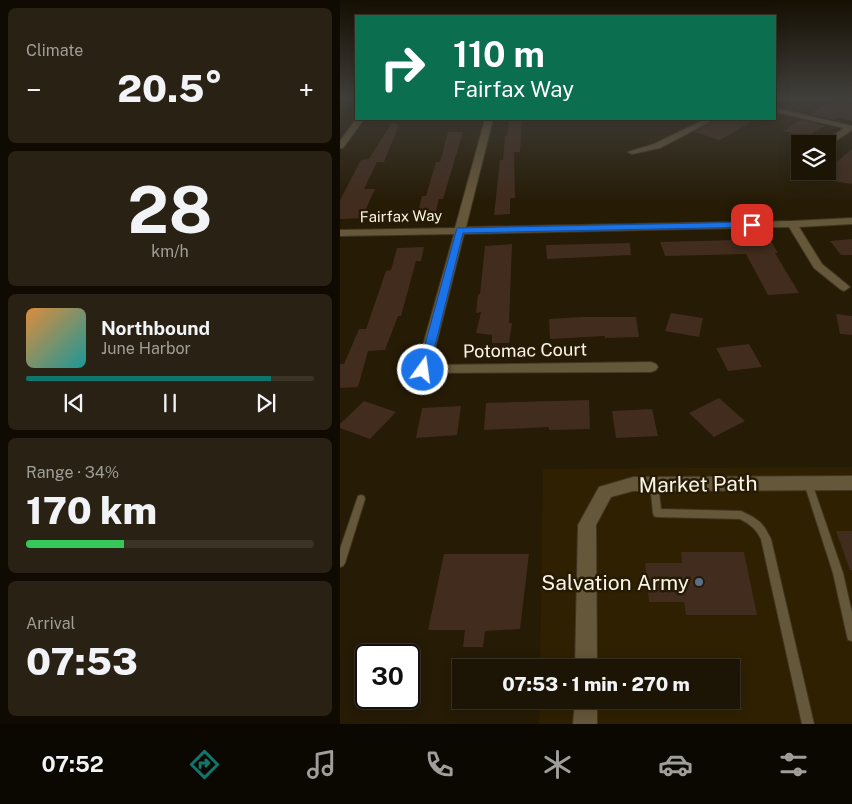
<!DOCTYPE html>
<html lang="en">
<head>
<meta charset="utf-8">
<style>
	body { margin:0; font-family:"Public Sans",sans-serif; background:#292113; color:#f1f3f6; height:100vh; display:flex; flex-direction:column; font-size:19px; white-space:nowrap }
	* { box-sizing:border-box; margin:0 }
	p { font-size:16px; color:#a09e9a }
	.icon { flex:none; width:28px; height:28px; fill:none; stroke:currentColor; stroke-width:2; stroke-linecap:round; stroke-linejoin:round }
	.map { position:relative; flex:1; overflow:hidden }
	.side { display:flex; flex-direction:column; gap:8px; padding:8px; background:#0f0b02; width:340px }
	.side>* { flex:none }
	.guide { position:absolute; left:15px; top:15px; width:421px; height:105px; border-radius:0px; box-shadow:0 2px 12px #0003,0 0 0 1px #3a3326; background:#0b6e4f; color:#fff; overflow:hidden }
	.buttons { position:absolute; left:451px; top:135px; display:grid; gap:10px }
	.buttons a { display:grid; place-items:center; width:45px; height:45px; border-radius:0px; background:#1c1404; box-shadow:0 2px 12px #0003,0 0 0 1px #3a3326; font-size:25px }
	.speed { position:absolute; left:15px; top:644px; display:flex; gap:10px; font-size:25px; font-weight:700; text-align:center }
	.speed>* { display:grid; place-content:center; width:65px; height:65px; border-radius:50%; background:#1c1404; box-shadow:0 2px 12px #0003,0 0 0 1px #3a3326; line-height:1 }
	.speed .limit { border:2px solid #111; border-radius:8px; background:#fff; color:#111 }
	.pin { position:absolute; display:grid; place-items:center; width:42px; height:42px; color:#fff; margin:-21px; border-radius:10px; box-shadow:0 2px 8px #0006 }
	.me { position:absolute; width:55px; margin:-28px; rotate:14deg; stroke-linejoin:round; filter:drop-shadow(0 0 4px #0008) }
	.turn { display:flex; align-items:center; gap:18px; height:105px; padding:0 15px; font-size:22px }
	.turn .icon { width:65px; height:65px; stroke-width:2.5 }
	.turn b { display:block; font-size:35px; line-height:42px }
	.big { font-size:38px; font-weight:800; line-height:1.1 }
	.side .tile { flex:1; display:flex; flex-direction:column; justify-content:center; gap:8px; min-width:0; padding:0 18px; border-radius:8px; background:#292113 }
	.side .dial { align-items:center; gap:0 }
	.dial b { font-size:65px; line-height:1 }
	.song { display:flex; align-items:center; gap:15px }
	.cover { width:60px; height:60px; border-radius:8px; background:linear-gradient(135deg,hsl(30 70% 55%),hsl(180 70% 35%)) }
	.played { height:5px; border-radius:2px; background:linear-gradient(90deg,#0f766e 85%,#3a3326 85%) }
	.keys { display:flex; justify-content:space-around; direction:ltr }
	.heat { display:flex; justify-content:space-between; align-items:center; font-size:28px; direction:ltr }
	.charge { height:8px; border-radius:4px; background:linear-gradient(90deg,#34c759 34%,#3a3326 0) }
	.trip { position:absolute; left:112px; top:659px; width:288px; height:50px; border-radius:0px; background:#1c1404; box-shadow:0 2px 12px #0003,0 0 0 1px #3a3326; font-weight:800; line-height:50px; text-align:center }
	.tab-bar { display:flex; height:80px; justify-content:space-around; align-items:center; background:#0b0802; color:#a09e9a }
	.tab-bar .icon { width:35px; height:35px }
	.tab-bar .current { color:#0f766e }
	.tab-bar b { font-size:22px; color:#f1f3f6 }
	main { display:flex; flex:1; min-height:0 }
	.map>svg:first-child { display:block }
</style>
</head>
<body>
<main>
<section class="side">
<div class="tile"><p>Climate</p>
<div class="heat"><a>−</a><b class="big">20.5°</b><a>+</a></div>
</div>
<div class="tile dial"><b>28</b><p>km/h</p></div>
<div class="tile">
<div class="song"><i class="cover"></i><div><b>Northbound</b><p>June Harbor</p></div></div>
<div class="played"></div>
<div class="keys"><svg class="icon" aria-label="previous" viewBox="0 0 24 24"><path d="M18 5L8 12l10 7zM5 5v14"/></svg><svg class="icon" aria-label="pause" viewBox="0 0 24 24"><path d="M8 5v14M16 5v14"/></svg><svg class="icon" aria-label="next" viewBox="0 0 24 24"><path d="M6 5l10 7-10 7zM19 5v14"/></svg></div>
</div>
<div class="tile"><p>Range · 34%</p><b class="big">170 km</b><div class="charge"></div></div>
<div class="tile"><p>Arrival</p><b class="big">07:53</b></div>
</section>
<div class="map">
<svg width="512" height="724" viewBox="0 0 512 724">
	<rect width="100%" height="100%" fill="#261b05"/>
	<!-- built -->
	<path fill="#2f2002" d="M 512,467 L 512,724 L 199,724 L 200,700 L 391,700 L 391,668 L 200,667 L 203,469 Z"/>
	<!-- building -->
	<path fill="#412c1e" d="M 493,99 L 512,99 L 512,121 L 498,117 L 494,120 L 470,114 Z
		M 377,119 L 416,119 L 380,140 L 354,132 Z
		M 182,120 L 180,152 L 174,152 L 175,198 L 170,198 L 170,214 L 154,215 L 160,160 L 163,160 L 165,136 L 167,136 L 169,121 Z
		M 461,120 L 485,126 L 466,137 L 443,131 Z
		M 52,122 L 59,125 L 44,162 L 37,162 L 24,189 L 35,189 L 22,218 L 0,219 L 0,200 L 21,160 L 29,159 Z
		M 108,132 L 123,132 L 103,199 L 99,199 L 95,215 L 77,216 L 82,196 L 86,196 L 96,162 L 100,162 Z
		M 512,149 L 512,184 L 493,181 L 488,176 L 488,169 Z
		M 430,239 L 438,253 L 435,253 L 459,293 L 428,295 L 406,254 L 325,256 L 320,242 Z
		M 512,239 L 512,255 L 501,255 L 490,241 Z
		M 290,243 L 291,255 L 207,259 L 206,245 Z
		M 172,244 L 169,323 L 172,323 L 169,343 L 152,343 L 152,335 L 136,333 L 141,312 L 136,313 L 138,294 L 140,294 L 145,246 Z
		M 84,247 L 81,261 L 76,261 L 61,316 L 58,316 L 45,350 L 28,351 L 18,387 L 0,388 L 0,364 L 4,364 L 19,329 L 26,329 L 46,271 L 51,270 L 57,248 Z
		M 331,313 L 363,318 L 359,337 L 325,331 Z
		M 496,314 L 512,316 L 512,335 L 500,334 Z
		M 242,317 L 296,317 L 299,337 L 265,338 L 265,336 L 210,339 L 209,319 Z
		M 409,344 L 422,367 L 388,371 L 376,348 Z
		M 379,398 L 405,421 L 374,437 L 349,413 Z
		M 249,400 L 250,429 L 209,430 L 209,427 L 144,430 L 146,403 Z
		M 24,401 L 56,412 L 30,439 L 0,428 L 0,424 Z
		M 121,406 L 117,435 L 76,438 L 82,408 Z
		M 312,409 L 318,436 L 276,438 L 272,411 Z
		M 496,531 L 512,531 L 512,570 L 510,570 Z
		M 341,552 L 404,552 L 417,615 L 346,615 L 344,602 L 309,602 L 305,563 L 342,563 Z
		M 104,554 L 189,554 L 180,629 L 145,631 L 143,647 L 123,647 L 125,630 L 88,630 Z"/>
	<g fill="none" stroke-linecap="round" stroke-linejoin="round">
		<defs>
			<path id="lane" d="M 468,480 L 471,481 L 472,483 L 503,573 L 512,613 L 512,641 L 508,640 L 507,636 L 493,573 L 464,483 L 465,481 Z
				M 314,481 L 317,482 L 318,484 L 321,509 L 401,511 L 413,517 L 420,522 L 425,528 L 431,539 L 474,724 L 462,724 L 421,539 C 416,529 410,524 400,519 L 317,517 L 314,516 L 313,513 L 310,484 L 311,482 Z
				M 21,495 L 24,496 L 25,499 L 5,563 L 3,566 L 0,567 L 0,549 L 17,499 L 18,496 Z"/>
			<path id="street" d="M 435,108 L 512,126 L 512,130 L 488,146 L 488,144 L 483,144 L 484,142 L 504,128 L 435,112 Z
				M 16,119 L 24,119 L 3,148 L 0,148 L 0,141 Z
				M 145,119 L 153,119 L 126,227 L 452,221 L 512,218 L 512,224 L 459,227 L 482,264 L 510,287 L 504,291 L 500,289 L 474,268 L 449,227 L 124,234 L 91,365 L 311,362 L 316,364 L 318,367 L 316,370 L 311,372 L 78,373 L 76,370 L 114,234 L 0,236 L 0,230 L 115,228 Z
				M 366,119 L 375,119 L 320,148 L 292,154 L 288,152 L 314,144 Z
				M 512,476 L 512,490 L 293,491 L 271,497 L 256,525 L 257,668 L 235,668 L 238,525 L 259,487 L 293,477 Z
				M 235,700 L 257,700 L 257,724 L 233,724 Z"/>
		</defs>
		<!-- lane casing -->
		<use href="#lane" stroke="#403520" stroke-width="2"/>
		<!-- street casing -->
		<use href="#street" stroke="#403520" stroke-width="2"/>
		<!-- lane -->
		<use href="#lane" fill="#65573a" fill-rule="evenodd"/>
		<!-- street -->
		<use href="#street" fill="#65573a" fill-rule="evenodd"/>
	</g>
	<!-- sky -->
	<linearGradient id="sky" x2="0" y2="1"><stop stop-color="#150f03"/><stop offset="0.49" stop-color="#413f3b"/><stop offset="1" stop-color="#413f3b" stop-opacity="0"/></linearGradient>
	<rect width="512" height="201" fill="url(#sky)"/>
	<!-- route -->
	<path fill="#1a73e8" stroke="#114b97" d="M 412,222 L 417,225 L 415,227 L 123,233 L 89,370 L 83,374 L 78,370 L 117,228 Z"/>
	<!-- markers -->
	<circle fill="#5c6f8a" stroke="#261b05" stroke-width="2" cx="359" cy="582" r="5"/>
	<g text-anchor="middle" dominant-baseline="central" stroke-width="5" stroke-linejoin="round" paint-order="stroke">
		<!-- far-street labels -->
		<g font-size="15" fill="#fcf4e6" stroke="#261b05">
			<text transform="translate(61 216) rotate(-1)">Fairfax Way</text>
		</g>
		<!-- street labels -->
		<g font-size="18" fill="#fcf4e6" stroke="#261b05">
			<text transform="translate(185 350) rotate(-1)">Potomac Court</text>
		</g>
		<!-- near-street labels -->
		<g font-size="21" fill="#fcf4e6" stroke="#261b05">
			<text transform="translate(358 484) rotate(-1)">Market Path</text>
		</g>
		<!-- near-poi labels -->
		<g font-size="21" fill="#fcf4e6" stroke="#261b05" text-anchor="end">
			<text x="349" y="582">Salvation Army</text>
		</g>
	</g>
</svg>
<div class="buttons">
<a><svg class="icon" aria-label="layers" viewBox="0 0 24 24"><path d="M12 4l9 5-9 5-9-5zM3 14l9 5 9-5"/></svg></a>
</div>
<div class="speed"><div class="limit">30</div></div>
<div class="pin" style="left:412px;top:225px;background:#d93025"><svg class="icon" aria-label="arrive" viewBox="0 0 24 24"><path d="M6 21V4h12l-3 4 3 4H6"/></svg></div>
<svg class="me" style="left:83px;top:370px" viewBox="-20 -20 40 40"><circle r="17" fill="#1a73e8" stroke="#fff" stroke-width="3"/><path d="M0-11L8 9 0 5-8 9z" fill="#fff"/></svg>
<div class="trip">07:53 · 1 min · 270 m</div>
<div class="guide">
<div class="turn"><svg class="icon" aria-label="right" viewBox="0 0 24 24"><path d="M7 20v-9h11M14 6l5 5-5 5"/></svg><div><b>110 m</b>Fairfax Way</div></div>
</div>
</div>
</main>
<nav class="tab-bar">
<b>07:52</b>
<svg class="icon current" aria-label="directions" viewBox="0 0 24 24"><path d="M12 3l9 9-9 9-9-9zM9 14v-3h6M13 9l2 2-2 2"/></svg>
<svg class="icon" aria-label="music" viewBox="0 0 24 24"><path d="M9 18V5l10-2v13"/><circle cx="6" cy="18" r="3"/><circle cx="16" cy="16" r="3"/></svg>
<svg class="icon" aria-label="phone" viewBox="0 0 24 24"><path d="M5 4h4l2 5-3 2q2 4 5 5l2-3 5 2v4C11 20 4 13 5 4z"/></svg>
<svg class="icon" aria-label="climate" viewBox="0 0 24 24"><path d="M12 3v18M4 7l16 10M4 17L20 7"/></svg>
<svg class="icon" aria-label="car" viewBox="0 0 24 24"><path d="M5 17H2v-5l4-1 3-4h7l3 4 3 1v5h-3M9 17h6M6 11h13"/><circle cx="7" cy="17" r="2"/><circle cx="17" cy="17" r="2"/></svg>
<svg class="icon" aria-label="filters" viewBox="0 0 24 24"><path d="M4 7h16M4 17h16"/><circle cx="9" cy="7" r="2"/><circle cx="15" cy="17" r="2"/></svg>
</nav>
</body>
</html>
